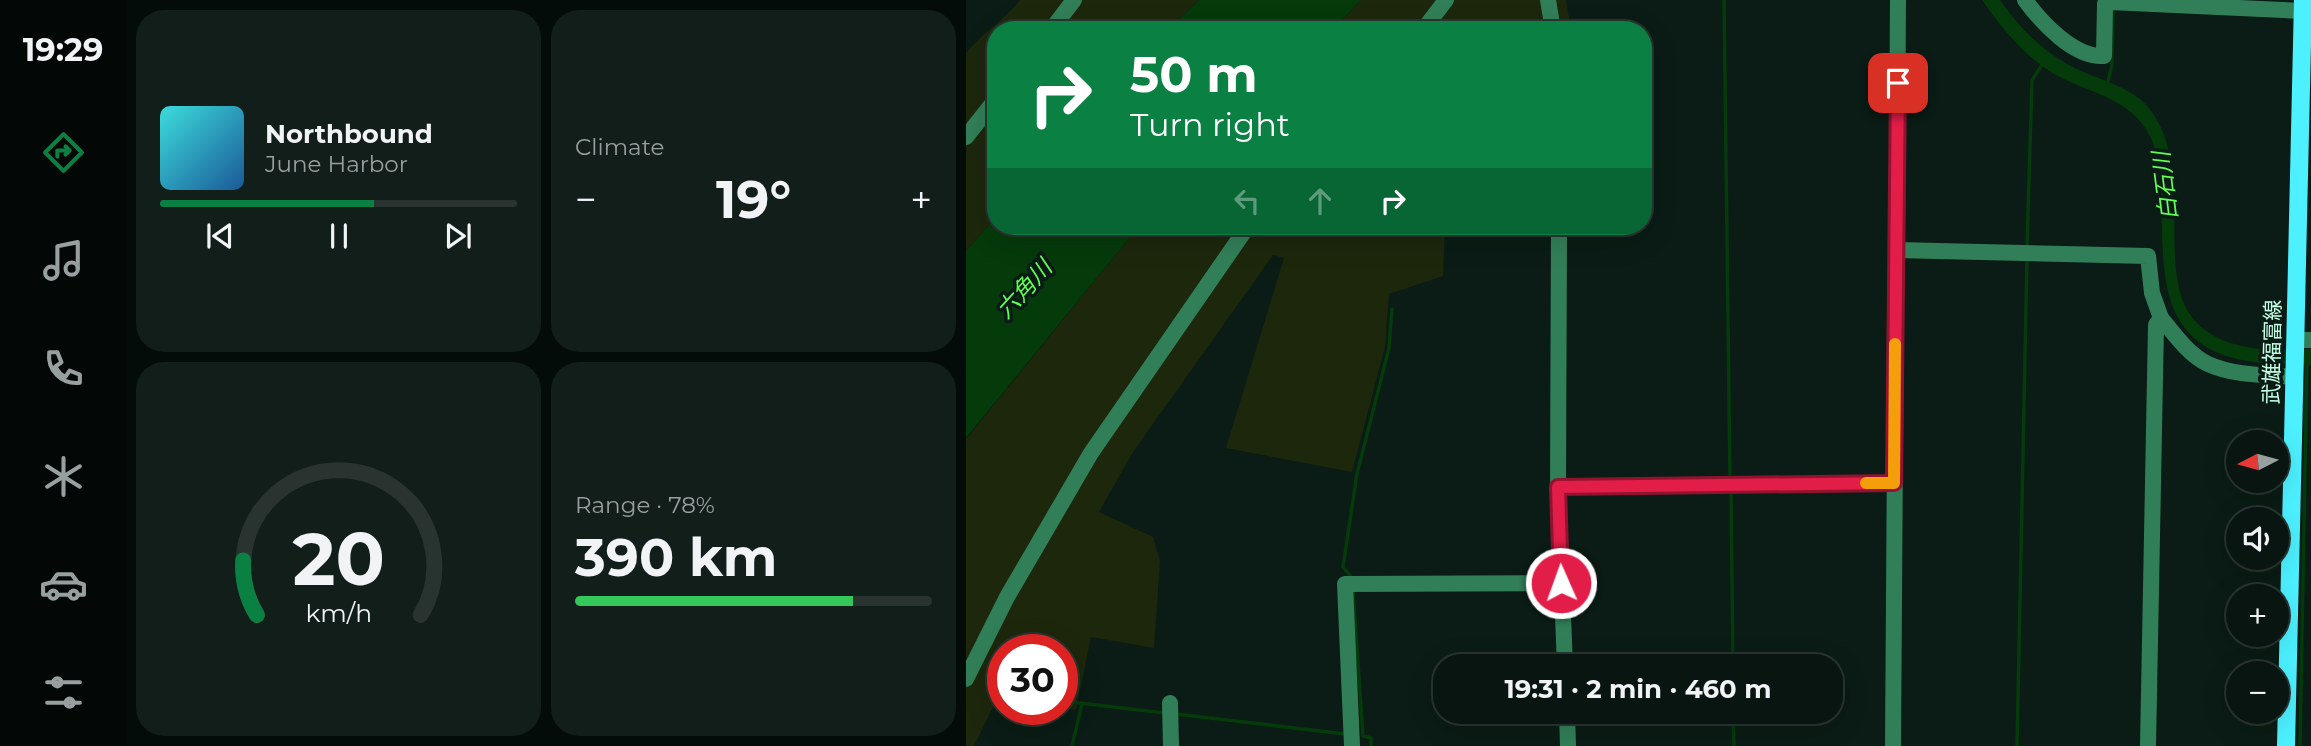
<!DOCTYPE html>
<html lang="en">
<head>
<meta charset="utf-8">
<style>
	body { margin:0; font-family:Montserrat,"Noto Sans JP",sans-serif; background:#111e19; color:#f1f3f6; height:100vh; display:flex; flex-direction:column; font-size:26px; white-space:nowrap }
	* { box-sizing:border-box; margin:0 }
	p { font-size:23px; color:#989f9f }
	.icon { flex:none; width:38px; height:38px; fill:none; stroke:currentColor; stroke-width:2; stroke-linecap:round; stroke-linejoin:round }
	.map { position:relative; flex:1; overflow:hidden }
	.sheet { display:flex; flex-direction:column; gap:10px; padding:10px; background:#040c09; width:840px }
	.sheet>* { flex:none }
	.guide { position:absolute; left:21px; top:21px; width:665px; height:214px; border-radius:28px; box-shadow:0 7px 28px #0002,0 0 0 2px #293430; background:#0b8043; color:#fff; overflow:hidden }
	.needle { width:46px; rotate:264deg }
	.buttons { position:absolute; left:1260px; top:430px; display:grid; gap:14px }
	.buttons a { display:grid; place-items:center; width:63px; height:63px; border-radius:50%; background:#081510; box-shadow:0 7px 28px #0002,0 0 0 2px #293430; font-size:35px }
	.speed { position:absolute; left:21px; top:634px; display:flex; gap:14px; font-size:35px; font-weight:700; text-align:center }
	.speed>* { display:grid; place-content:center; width:91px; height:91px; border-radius:50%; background:#081510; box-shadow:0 7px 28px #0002,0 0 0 2px #293430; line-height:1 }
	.speed .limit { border:10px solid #d22; background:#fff; color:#111 }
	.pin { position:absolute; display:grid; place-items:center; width:60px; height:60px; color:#fff; margin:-30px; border-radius:14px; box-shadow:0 4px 10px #0006 }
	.me { position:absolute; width:77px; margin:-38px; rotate:358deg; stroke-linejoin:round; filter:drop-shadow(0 0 5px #0008) }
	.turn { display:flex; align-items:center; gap:24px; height:147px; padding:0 28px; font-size:32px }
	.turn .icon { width:91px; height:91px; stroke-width:2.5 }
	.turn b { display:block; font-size:49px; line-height:60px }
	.lanes { display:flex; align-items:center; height:66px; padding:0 28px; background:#0003; justify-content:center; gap:35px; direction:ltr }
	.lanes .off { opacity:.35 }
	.big { font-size:52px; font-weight:700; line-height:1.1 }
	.sheet .card { flex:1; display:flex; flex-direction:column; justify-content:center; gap:10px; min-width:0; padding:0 24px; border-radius:28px; background:#111e19 }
	.sheet .dial { align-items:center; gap:0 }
	.dial svg { height:182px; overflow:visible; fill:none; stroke:#293430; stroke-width:7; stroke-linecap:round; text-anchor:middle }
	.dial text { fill:#f1f3f6; stroke:none }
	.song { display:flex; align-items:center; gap:21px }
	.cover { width:84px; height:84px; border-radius:10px; background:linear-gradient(135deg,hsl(180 70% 55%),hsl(210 70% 35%)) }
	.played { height:7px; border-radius:4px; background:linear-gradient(90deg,#0b8043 60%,#293430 60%) }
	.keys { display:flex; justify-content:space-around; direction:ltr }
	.heat { display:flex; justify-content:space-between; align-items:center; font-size:38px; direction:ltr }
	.charge { height:10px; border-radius:5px; background:linear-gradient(90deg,#34c759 78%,#293430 0) }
	.sheet .tiles { flex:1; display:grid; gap:10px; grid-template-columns:repeat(2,1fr) }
	.trip { position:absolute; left:467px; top:654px; width:410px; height:70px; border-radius:28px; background:#081510; box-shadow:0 7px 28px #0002,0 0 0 2px #293430; font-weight:700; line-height:70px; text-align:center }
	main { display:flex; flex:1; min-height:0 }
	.tabs { display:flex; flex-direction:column; width:126px; justify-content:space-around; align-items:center; background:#030806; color:#989f9f }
	.tabs .icon { width:49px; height:49px }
	.tabs .on { color:#0b8043 }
	.tabs b { font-size:32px; color:#f1f3f6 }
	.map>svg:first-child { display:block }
</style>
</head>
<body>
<main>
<nav class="tabs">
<b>19:29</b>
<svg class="icon on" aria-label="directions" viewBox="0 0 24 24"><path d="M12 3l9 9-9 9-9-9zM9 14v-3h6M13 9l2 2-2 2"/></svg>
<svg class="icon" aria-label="music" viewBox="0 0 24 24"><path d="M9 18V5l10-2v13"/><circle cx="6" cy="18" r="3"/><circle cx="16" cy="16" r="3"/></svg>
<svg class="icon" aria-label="phone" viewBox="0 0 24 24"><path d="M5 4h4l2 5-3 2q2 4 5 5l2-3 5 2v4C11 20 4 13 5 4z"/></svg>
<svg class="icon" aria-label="climate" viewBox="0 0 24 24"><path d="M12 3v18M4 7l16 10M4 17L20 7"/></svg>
<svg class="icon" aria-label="car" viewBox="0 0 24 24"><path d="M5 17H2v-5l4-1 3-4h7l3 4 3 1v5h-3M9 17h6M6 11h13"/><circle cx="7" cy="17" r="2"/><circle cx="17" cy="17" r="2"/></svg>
<svg class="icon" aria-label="filters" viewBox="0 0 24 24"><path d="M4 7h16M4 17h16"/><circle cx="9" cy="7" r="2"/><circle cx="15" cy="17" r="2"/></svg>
</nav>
<section class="sheet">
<div class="tiles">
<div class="card">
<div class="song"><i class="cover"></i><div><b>Northbound</b><p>June Harbor</p></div></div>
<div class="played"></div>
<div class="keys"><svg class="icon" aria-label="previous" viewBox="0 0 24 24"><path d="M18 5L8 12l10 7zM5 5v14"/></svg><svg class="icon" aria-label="pause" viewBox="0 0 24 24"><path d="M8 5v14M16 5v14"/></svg><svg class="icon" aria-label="next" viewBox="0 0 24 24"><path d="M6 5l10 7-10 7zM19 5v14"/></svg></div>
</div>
<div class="card"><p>Climate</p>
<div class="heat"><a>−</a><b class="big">19°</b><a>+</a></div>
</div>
<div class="card dial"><svg viewBox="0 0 100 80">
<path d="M14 69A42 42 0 1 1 86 69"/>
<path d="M14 69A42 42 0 0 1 8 45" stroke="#0b8043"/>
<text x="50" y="56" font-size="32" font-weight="700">20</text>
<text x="50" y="72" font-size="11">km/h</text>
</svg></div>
<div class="card"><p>Range · 78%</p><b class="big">390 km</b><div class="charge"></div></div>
</div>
</section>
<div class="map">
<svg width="1345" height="746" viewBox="0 0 1345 746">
	<rect width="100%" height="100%" fill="#0a1c15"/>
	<!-- green -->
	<path fill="#1c270c" d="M 54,0 L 233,0 L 203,30 L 30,30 L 30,217 L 0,251 L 0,53 C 16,33 38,20 54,0 Z
		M 395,0 L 600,0 L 605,30 L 366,30 Z
		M 173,226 L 479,226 L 477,276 L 423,294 L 419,347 L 386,472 L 260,448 L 318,258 L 307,255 L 167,452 L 133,512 L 187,537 L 194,561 L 188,648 L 125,637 L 110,710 L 96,708 L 96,649 L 37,649 L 37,699 L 31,699 L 8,746 L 0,746 L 0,439 Z"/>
	<!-- water -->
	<path fill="#053a0a" d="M 233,0 L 395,0 L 366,30 L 203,30 Z
		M 1016,0 L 1034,0 C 1053,27 1074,49 1103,65 C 1129,80 1168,85 1186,112 C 1204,138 1207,167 1208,198 C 1209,226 1207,256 1212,283 C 1223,349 1292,353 1345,349 L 1345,365 C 1324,363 1302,365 1282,361 C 1188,346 1198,268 1195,194 C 1194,166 1192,142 1173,120 C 1152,96 1117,90 1090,75 C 1058,56 1037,30 1016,0 Z
		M 30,217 L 30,226 L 173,226 L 0,438 L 0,251 Z"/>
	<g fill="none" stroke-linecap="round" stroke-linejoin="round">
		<!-- stream -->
		<path stroke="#053a0a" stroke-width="3.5" d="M 758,0 L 764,479
			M 1141,85 L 1146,65 L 1147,6
			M 1061,247 L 1066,80 L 1078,62
			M 765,490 L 767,667
			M 386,578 L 377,567 L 391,474 L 423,348 L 426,309
			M 387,589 L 397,736
			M 21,689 L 37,695
			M 96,701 L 199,713
			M 767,712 L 768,746
			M 210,714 L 379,734
			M 398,736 L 405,738 L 405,746
			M 106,746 L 116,704
			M 1051,746 L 1061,258
			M 1334,746 L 1341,360"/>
		<!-- minor -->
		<path stroke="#317f58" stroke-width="16" d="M 582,0 L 587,30
			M 1059,0 C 1075,22 1108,58 1138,56 L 1139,4 L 1144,2 L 1337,11
			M 85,30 L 108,0
			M 457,30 L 480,0
			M 0,137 L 30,99
			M 593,226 L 592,487 L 599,667
			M 930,250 L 1182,256 L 1186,293 L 1195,318 L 1190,325 L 1182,746
			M 1195,318 C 1208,334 1223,355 1242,364 C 1268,376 1301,375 1328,377
			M 1329,340 L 1345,340
			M 592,487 L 928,483
			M 0,679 L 41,597 L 125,453 L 282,226
			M 204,703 L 205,746
			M 601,712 L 602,746
			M 386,746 L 379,584 L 595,583
			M 927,746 L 932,0"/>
		<!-- major -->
		<path stroke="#4cf0ff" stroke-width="18" d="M 1320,746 L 1337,0"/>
	</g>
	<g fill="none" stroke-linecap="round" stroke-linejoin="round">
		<defs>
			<path id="route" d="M 595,583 L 592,487 L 928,483 L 932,83"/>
		</defs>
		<!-- route casing -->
		<use href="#route" stroke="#92132f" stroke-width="18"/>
		<!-- route -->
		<use href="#route" stroke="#e11d48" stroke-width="12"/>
		<!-- slow -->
		<path stroke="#f59e0b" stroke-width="12" d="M 900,483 L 928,483 L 929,344"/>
	</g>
	<g text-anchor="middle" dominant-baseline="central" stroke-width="7" stroke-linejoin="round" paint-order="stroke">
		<!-- street labels -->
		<g font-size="21" fill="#c5ffe6" stroke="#0a1c15">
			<text transform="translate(1306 352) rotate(-89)">武雄福富線</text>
		</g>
		<!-- water labels -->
		<g font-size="23" font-style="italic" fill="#61ff53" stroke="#0a1c15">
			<text transform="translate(1199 186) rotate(-97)">白石川</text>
			<text transform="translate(58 289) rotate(-48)">六角川</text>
		</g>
	</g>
</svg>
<div class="buttons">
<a><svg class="needle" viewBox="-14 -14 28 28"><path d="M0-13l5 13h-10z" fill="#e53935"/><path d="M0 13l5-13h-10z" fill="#989f9f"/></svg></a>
<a><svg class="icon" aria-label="sound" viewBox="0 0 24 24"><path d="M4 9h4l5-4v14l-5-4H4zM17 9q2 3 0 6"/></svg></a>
<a>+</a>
<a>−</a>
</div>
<div class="speed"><div class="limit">30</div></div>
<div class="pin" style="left:932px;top:83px;background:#d93025"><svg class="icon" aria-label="arrive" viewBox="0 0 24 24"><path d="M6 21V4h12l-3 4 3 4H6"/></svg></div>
<svg class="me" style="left:595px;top:583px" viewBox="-20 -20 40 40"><circle r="17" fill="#e11d48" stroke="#fff" stroke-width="3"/><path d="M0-11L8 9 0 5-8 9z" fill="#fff"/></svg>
<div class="trip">19:31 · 2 min · 460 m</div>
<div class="guide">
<div class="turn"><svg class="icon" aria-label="right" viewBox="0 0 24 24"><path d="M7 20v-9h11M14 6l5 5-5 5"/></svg><div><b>50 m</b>Turn right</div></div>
<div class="lanes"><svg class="icon off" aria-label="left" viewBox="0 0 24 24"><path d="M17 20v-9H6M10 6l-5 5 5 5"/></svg><svg class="icon off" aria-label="ahead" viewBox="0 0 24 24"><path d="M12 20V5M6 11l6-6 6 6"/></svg><svg class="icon" aria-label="right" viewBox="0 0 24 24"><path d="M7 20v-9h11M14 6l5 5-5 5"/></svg></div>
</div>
</div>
</main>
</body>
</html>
